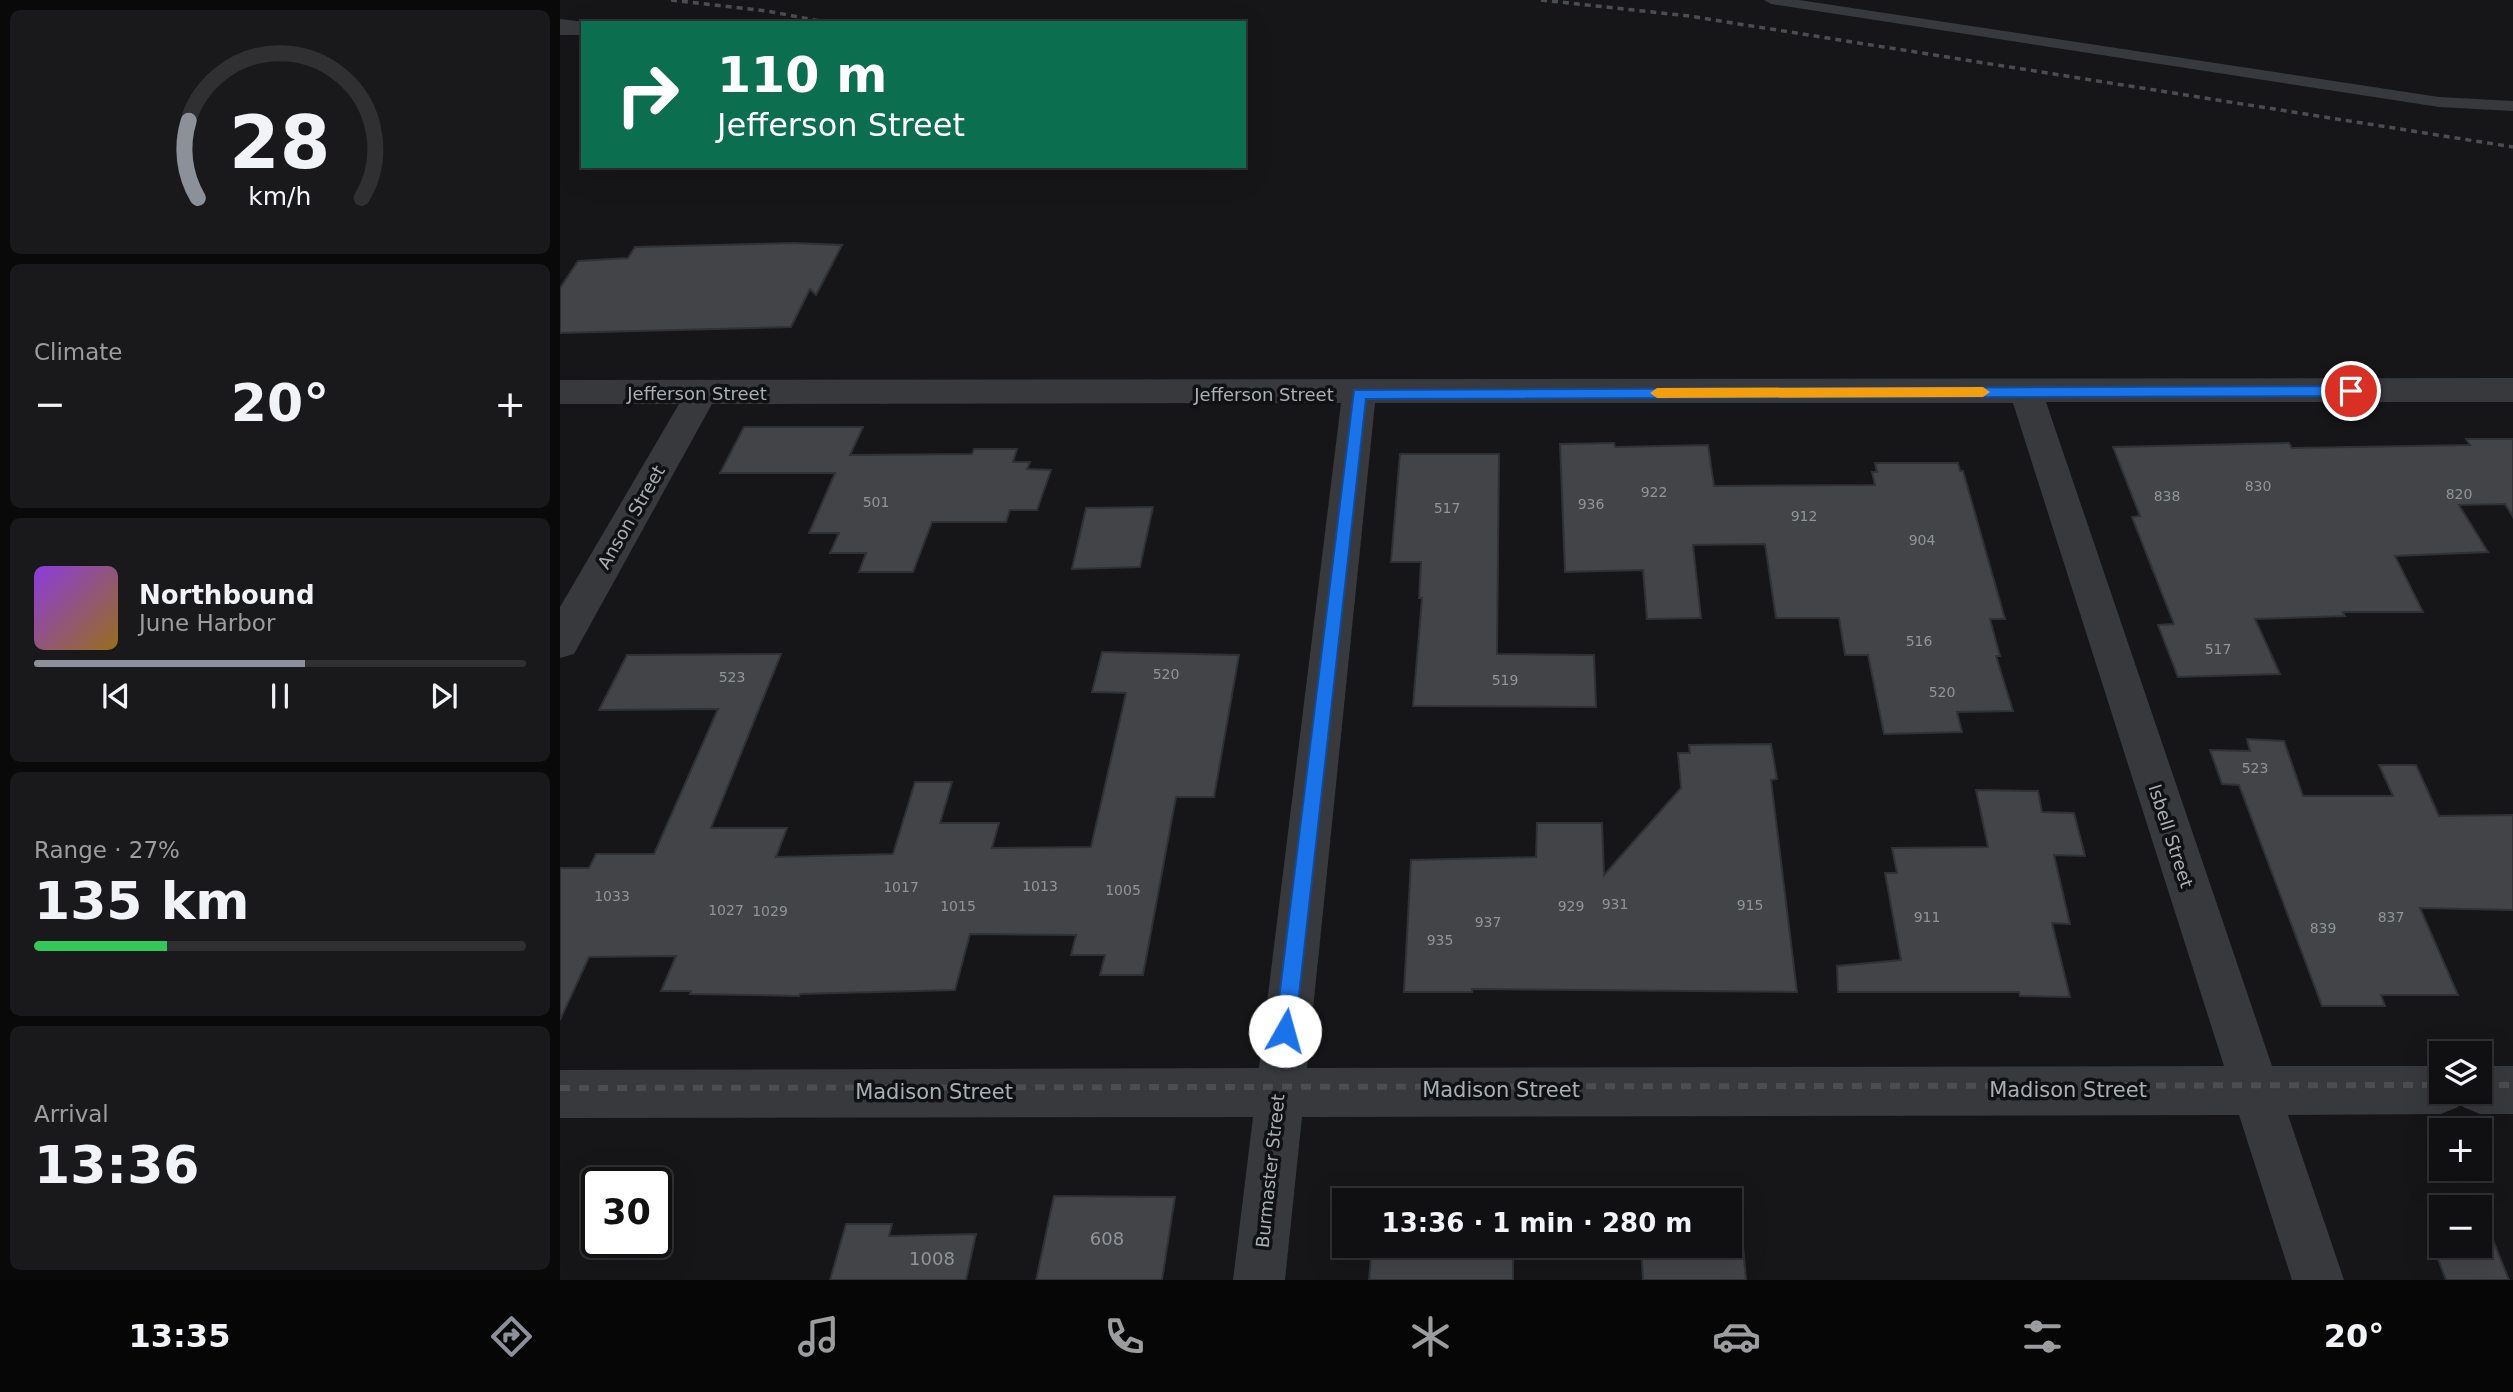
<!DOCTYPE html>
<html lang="en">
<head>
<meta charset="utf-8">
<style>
	body { margin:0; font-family:"DejaVu Sans",sans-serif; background:#19191b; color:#f1f3f6; height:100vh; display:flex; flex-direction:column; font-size:26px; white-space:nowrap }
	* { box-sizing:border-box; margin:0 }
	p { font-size:23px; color:#9c9d9f }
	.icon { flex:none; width:38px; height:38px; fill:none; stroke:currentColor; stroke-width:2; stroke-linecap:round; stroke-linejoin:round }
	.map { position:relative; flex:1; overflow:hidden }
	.sheet { display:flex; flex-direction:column; gap:10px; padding:10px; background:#09090a; width:560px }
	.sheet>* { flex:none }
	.hud { position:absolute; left:21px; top:21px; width:665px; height:147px; border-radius:0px; box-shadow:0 7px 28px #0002,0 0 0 2px #303032; background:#0b6e4f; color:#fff; overflow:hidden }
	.fabs { position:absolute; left:1869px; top:1041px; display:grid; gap:14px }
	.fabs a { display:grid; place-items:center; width:63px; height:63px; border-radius:0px; background:#101012; box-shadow:0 7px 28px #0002,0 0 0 2px #303032; font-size:35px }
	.speed { position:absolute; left:21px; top:1167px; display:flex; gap:14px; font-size:35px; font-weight:700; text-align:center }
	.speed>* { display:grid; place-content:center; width:91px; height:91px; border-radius:50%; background:#101012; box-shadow:0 7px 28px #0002,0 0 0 2px #303032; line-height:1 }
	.speed .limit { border:4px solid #111; border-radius:10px; background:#fff; color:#111 }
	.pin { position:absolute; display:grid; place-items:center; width:60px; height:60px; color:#fff; margin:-30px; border:4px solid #fff; border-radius:50%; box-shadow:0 2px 7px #0007 }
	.me { position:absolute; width:77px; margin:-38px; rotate:7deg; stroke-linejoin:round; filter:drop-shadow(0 0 5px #0008) }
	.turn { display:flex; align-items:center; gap:24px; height:147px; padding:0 21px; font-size:32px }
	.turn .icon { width:91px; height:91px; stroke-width:2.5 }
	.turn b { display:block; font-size:49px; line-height:60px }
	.big { font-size:52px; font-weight:700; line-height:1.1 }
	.sheet .card { flex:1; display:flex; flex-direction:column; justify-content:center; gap:10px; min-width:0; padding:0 24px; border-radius:10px; background:#19191b }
	.sheet .dial { align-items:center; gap:0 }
	.dial svg { height:182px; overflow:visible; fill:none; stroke:#303032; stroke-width:7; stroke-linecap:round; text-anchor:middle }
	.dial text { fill:#f1f3f6; stroke:none }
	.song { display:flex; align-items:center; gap:21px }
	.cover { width:84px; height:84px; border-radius:10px; background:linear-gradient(135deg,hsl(270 70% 55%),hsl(40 70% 35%)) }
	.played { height:7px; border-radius:4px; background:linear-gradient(90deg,#8c9099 55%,#303032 55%) }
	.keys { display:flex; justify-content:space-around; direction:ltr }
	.heat { display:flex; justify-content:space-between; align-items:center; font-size:38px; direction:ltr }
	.charge { height:10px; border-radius:5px; background:linear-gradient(90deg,#34c759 27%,#303032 0) }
	.trip { position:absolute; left:772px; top:1188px; width:410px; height:70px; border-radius:0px; background:#101012; box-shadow:0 7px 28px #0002,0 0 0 2px #303032; font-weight:700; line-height:70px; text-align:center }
	.tab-bar { display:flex; height:112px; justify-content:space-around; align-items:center; background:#060607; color:#9c9d9f }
	.tab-bar .icon { width:49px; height:49px }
	.tab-bar .selected { color:#8c9099 }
	.tab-bar b { font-size:32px; color:#f1f3f6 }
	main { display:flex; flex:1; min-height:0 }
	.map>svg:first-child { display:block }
</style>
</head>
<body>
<main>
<section class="sheet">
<div class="card dial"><svg viewBox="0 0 100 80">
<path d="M14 69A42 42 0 1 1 86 69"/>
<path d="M14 69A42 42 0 0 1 10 35" stroke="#8c9099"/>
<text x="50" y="56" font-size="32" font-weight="700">28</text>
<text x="50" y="72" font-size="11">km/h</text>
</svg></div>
<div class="card"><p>Climate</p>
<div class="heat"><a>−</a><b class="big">20°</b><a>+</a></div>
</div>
<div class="card">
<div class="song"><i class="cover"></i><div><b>Northbound</b><p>June Harbor</p></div></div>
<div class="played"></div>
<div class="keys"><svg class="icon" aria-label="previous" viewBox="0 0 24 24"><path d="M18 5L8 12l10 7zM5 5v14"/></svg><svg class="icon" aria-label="pause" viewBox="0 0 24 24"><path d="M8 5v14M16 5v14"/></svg><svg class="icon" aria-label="next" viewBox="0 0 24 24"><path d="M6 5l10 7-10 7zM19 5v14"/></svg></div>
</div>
<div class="card"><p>Range · 27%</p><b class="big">135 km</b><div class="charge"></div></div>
<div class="card"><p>Arrival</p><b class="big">13:36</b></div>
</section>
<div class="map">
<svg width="1953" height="1280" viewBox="0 0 1953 1280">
	<rect width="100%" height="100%" fill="#161618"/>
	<!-- building -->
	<path fill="#424448" stroke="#303134" stroke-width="2" d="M 234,243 L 282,245 L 256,295 L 250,289 L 231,327 L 0,333 L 0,288 L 18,261 L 68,258 L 75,247 Z
		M 184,427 L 303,427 L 290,455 L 412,454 L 414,449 L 457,449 L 453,462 L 470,462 L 467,469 L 491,470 L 477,510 L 450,510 L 446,522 L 372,522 L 353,572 L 299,572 L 306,553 L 270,553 L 279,533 L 249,533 L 275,473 L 160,473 Z
		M 1906,439 L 1953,439 L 1953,517 L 1945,504 L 1899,505 L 1928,552 L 1835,556 L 1863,612 L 1783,612 L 1785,616 L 1695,619 L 1720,674 L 1618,677 L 1598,625 L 1614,624 L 1572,517 L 1580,516 L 1553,447 L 1729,443 L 1732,448 L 1910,445 Z
		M 1054,443 L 1055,447 L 1148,445 L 1154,486 L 1315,485 L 1312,472 L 1317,472 L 1315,463 L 1398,463 L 1400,471 L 1403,471 L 1445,619 L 1430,619 L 1440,656 L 1436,656 L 1453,711 L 1397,712 L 1402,732 L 1324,734 L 1308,655 L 1285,655 L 1279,618 L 1216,618 L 1205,544 L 1133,545 L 1141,618 L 1087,619 L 1083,570 L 1005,572 L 1000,444 Z
		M 840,454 L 939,454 L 937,654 L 1034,655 L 1036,707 L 853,706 L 862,598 L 859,598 L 861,562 L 831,562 Z
		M 593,507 L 580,567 L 512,569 L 526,508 Z
		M 542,652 L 679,655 L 654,797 L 616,797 L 583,975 L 540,975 L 545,955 L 511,955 L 516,935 L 410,934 L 395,990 L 240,994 L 239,996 L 130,994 L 131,991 L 101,991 L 116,956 L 29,957 L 0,1020 L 0,868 L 29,868 L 36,854 L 94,854 L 158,709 L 39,710 L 67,655 L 221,654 L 151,828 L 227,828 L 216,857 L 333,854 L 355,782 L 392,782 L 380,823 L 439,823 L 432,848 L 531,847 L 566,693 L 532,692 Z
		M 1687,739 L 1724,741 L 1743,796 L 1833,796 L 1819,765 L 1856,765 L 1879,816 L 1953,815 L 1953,910 L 1860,908 L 1898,995 L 1821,995 L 1825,1006 L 1762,1006 L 1679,785 L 1662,784 L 1650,750 L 1690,751 Z
		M 1211,744 L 1217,779 L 1211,780 L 1237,992 L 912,989 L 912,992 L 844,992 L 851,860 L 976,857 L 977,823 L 1042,823 L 1044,875 L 1121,788 L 1118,753 L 1130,753 L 1129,745 Z
		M 1416,790 L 1478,791 L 1482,812 L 1514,813 L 1525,856 L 1494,855 L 1510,924 L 1492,923 L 1510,997 L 1460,996 L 1459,992 L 1278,992 L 1277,966 L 1341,960 L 1325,873 L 1337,873 L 1332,848 L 1428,847 Z
		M 494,1196 L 615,1197 L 602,1280 L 476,1280 Z
		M 286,1224 L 332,1224 L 329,1236 L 416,1234 L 406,1280 L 270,1280 Z
		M 1869,1235 L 1881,1235 L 1881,1246 L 1920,1246 L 1920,1235 L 1931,1235 L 1949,1280 L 1886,1280 Z
		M 812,1246 L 953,1246 L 953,1280 L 809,1280 Z
		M 1081,1246 L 1183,1246 L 1186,1280 L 1083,1280 Z"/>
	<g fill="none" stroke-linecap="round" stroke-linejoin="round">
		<!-- service -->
		<path fill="#37393d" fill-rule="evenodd" d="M 1204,0 L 1239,0 L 1879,97 L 1953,101 L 1953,111 L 1879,107 L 1211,4 Z"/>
		<!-- minor -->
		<path fill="#37393d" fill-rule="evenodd" d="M 0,19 L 33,23 L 23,23 L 23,35 L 0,35 Z
			M 1953,378 L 1953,402 L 1486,402 L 1712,1066 L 1881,1066 L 1881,1092 L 1920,1092 L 1920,1066 L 1953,1066 L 1953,1114 L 1920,1114 L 1903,1107 L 1900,1101 L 1898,1107 L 1881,1114 L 1728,1115 L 1784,1280 L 1732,1280 L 1679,1115 L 742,1117 L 725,1280 L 673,1280 L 693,1117 L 0,1118 L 0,1070 L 699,1068 L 781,403 L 152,404 L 14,654 L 0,658 L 0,607 L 119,404 L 0,404 L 0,380 ZM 815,403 L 1453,403 L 1664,1066 L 747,1068 Z"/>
		<!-- rail-far1 -->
		<path stroke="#4a4d51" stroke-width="3.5" stroke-dasharray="6 5" stroke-linecap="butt" d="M 111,0 L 207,11 L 270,23
			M 981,0 L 1129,16 L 1953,147"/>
		<!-- rail -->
		<path stroke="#4a4d51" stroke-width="6" stroke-dasharray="10 9" stroke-linecap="butt" d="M 1920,1085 L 1953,1085
			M 0,1088 L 1881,1085"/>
	</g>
	<!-- route -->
	<path fill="#1a73e8" stroke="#114b97" stroke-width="2" d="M 1791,386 L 1797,391 L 1791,396 L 806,399 L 735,1031 L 732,1037 L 725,1040 L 718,1037 L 715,1031 L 794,390 Z"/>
	<!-- slow -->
	<path fill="#f59e0b" d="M 1423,387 L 1430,392 L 1423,397 L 1097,398 L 1090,393 L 1097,388 Z"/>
	<g text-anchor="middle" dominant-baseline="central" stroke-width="7" stroke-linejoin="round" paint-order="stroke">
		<!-- number labels -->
		<g font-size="14" fill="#8e959b">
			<text x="1698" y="486">830</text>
			<text x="1094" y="492">922</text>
			<text x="1899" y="494">820</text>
			<text x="1607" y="496">838</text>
			<text x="316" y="502">501</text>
			<text x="1031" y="504">936</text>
			<text x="887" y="508">517</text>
			<text x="1244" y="516">912</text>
			<text x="1362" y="540">904</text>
			<text x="1359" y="641">516</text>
			<text x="1658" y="649">517</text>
			<text x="606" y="674">520</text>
			<text x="172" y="677">523</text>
			<text x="945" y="680">519</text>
			<text x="1382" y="692">520</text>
			<text x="1695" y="768">523</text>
			<text x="480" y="886">1013</text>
			<text x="341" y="887">1017</text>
			<text x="563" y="890">1005</text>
			<text x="52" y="896">1033</text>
			<text x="1055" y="904">931</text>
			<text x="1190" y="905">915</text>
			<text x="398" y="906">1015</text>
			<text x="1011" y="906">929</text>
			<text x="166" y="910">1027</text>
			<text x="210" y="911">1029</text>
			<text x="1367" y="917">911</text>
			<text x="1831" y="917">837</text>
			<text x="928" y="922">937</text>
			<text x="1763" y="928">839</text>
			<text x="880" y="940">935</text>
		</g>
		<!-- street labels -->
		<g font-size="18" fill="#a8b0b7" stroke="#111113">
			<text x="137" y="393">Jefferson Street</text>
			<text x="704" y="394">Jefferson Street</text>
			<text transform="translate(71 517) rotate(-60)">Anson Street</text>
			<text transform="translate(1611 836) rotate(72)">Isbell Street</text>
			<text transform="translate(710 1171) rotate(-84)">Burmaster Street</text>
		</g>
		<!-- near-number labels -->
		<g font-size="18" fill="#8e959b">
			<text x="547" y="1238">608</text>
			<text x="372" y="1258">1008</text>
		</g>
		<!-- near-street labels -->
		<g font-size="21" fill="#a8b0b7" stroke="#111113">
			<text x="941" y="1090">Madison Street</text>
			<text x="1508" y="1090">Madison Street</text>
			<text x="374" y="1092">Madison Street</text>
		</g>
	</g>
</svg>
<div class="fabs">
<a><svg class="icon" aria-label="layers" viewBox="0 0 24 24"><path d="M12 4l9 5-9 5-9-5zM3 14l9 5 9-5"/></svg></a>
<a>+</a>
<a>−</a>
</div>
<div class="speed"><div class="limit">30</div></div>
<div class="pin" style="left:1791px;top:391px;background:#d93025"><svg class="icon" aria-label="arrive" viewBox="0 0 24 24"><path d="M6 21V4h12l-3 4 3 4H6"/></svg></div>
<svg class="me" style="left:725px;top:1031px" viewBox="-20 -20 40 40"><circle r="19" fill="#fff"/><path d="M0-13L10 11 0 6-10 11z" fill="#1a73e8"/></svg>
<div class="trip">13:36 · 1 min · 280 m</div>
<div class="hud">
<div class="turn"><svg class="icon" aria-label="right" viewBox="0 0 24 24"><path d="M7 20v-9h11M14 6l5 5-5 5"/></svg><div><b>110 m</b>Jefferson Street</div></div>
</div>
</div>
</main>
<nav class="tab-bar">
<b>13:35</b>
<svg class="icon selected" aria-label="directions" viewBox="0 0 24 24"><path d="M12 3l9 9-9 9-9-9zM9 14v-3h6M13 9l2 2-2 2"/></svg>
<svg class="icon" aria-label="music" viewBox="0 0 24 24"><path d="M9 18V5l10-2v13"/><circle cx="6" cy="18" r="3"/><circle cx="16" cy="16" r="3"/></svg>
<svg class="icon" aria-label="phone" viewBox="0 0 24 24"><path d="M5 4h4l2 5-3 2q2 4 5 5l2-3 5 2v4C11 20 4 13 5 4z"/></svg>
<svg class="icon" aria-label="climate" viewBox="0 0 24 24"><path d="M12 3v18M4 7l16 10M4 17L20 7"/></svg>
<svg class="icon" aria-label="car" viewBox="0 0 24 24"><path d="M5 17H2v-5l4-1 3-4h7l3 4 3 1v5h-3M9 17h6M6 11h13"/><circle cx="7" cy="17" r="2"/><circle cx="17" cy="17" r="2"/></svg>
<svg class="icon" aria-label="filters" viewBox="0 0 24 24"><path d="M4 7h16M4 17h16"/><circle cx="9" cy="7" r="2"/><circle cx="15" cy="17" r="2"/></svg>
<b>20°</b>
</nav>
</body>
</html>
